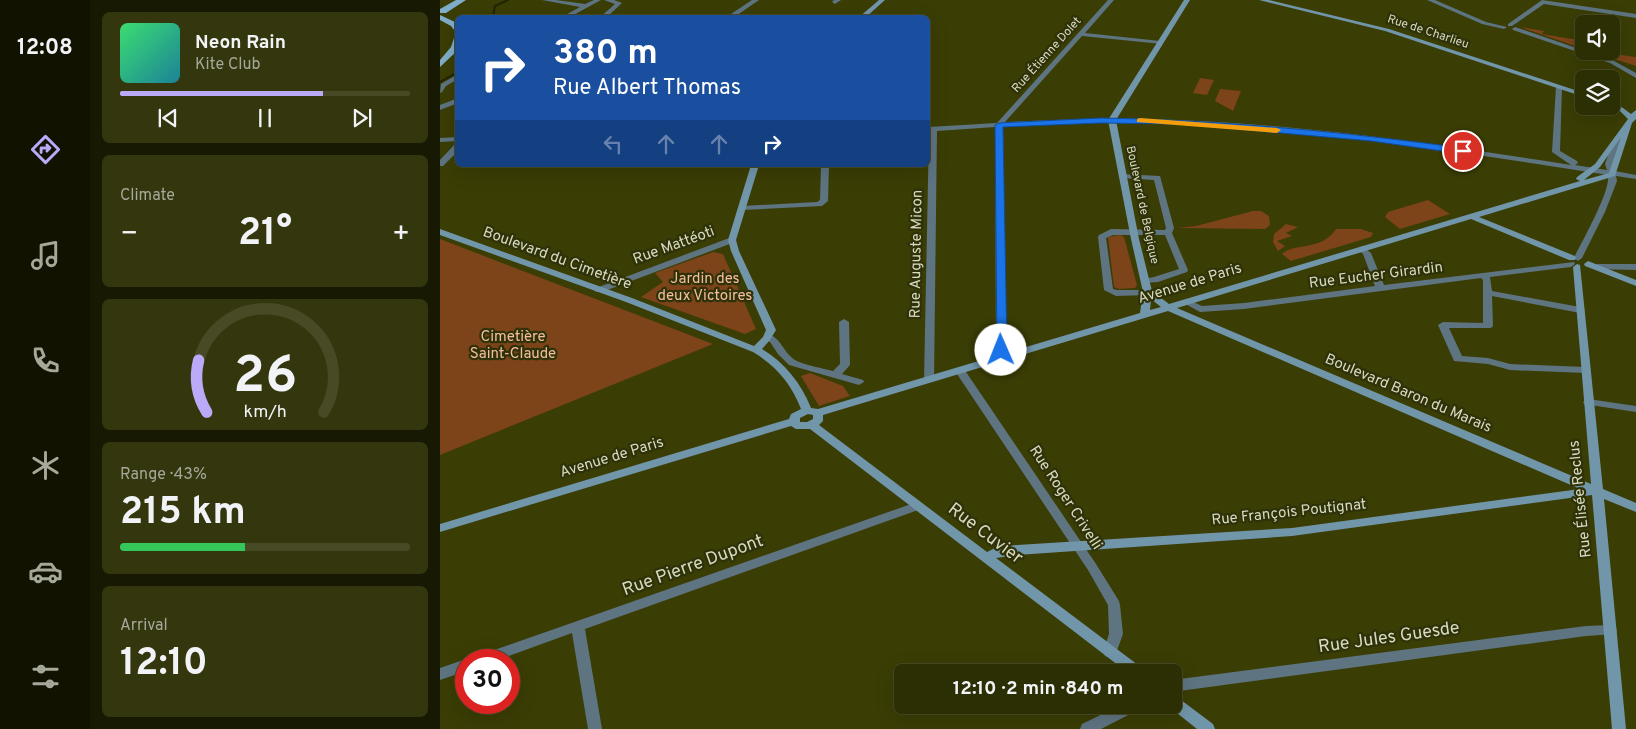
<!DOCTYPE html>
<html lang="en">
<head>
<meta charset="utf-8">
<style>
	body { margin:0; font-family:Overpass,sans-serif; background:#34360d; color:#f1f3f6; height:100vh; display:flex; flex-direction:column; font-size:19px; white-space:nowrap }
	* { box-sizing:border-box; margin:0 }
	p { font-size:16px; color:#a6a89a }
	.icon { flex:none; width:28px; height:28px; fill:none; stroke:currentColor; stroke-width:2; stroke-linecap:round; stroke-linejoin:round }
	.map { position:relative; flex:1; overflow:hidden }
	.sheet { display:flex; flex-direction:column; gap:12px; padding:12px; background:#181902; width:350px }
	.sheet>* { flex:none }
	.guide { position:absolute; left:15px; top:15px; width:475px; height:152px; border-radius:8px; box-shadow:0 5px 20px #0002,0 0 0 1px #484a25; background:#1a4fa0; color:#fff; overflow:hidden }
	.fabs { position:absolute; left:1135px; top:15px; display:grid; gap:10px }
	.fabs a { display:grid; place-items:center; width:45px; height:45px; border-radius:8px; background:#2c2e03; box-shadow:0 5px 20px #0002,0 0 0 1px #484a25; font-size:25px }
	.speed { position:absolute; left:15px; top:649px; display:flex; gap:10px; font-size:25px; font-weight:700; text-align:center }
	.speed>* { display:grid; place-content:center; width:65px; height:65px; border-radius:50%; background:#2c2e03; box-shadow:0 5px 20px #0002,0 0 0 1px #484a25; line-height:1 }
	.speed .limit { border:8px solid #d22; background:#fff; color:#111 }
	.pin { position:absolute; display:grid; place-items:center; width:42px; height:42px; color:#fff; margin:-21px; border:2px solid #fff; border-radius:50%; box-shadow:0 1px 5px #0007 }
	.me { position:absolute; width:55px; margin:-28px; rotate:359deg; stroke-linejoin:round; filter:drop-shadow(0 0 4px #0008) }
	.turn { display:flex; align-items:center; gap:18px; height:105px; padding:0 15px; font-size:22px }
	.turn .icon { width:65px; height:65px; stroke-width:2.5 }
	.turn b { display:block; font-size:35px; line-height:42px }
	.lanes { display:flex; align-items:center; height:48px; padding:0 15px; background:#0003; justify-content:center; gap:25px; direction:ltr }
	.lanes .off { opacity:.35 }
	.big { font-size:38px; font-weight:700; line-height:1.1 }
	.sheet .widget { flex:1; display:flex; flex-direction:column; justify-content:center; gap:8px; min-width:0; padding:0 18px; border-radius:8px; background:#34360d }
	.sheet .dial { align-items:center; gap:0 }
	.dial svg { height:130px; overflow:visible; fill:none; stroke:#484a25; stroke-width:7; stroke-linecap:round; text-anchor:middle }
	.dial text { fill:#f1f3f6; stroke:none }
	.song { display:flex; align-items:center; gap:15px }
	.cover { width:60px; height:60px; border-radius:8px; background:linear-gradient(135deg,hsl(140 70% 55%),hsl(190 70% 35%)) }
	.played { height:5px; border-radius:2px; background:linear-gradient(90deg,#baaaf7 70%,#484a25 70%) }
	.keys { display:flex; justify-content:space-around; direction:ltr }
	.heat { display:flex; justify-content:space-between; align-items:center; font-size:28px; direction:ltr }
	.charge { height:8px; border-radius:4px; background:linear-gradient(90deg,#34c759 43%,#484a25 0) }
	.trip { position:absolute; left:454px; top:664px; width:288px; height:50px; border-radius:8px; background:#2c2e03; box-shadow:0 5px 20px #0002,0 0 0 1px #484a25; font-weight:700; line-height:50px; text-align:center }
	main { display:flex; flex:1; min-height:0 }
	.dock { display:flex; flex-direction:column; width:90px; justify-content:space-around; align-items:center; background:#121201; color:#a6a89a }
	.dock .icon { width:35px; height:35px }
	.dock .current { color:#baaaf7 }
	.dock b { font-size:22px; color:#f1f3f6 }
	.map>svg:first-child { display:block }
</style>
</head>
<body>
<main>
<nav class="dock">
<b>12:08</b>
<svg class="icon current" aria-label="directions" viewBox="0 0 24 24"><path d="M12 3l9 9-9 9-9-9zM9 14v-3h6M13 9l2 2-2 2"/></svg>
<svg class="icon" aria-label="music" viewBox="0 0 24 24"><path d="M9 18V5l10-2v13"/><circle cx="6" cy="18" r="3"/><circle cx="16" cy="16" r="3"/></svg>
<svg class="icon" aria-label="phone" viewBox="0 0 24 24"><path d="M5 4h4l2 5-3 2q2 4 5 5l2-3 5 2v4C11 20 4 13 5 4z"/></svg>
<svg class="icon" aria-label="climate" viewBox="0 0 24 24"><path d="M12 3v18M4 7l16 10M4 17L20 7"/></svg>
<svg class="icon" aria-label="car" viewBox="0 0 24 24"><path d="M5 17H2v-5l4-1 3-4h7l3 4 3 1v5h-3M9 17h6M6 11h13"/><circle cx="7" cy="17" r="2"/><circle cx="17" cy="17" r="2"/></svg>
<svg class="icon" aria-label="filters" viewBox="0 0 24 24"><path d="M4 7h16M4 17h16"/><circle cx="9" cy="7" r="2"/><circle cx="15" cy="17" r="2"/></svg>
</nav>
<section class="sheet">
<div class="widget">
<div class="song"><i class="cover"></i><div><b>Neon Rain</b><p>Kite Club</p></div></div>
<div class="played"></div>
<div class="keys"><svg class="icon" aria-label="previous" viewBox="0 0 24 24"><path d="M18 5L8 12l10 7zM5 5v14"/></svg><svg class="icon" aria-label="pause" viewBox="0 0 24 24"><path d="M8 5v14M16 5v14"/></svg><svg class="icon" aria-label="next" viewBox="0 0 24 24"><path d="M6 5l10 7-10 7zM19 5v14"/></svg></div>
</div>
<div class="widget"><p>Climate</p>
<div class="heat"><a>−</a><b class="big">21°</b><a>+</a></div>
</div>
<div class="widget dial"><svg viewBox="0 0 100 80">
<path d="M14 69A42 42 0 1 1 86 69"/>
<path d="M14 69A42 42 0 0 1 9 37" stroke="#baaaf7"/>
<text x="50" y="56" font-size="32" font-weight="700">26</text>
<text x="50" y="72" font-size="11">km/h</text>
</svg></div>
<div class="widget"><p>Range · 43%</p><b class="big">215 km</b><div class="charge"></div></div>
<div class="widget"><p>Arrival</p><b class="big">12:10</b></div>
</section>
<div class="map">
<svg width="1196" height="729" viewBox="0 0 1196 729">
	<rect width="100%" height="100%" fill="#3a3d04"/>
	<!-- green -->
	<path fill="#7d4319" d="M 1080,27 L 1104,31 L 1102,34 L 1144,41 L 1144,49 Z
		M 1150,51 L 1196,57 L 1196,66 Z
		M 760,78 L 774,80 L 767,95 L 753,93 Z
		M 780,89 L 801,91 L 793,111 L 775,101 Z
		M 988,200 L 1010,214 L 960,229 L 945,217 L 948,212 Z
		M 813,211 L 821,211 L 829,216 L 830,225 L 825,229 L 737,228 L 756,226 Z
		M 846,224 L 858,227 L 846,233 L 852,236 L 837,241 L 845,246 L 838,251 L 833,242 L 834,234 Z
		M 896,229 L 921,229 L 933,233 L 931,237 L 851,261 L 842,254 C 854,242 881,252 896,229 Z
		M 680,235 L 684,237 L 697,285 L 695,288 L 679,289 L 674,287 L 668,237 Z
		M 0,239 L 273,344 L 0,455 Z
		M 273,252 L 283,254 L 316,329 L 305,334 L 201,297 L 223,282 L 215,273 Z
		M 370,373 L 403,386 L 410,396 L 379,406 L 361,376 Z"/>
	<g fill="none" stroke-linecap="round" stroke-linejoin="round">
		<!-- stream -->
		<path stroke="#232500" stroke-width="2" d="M 57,18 L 53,16 L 55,6 L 68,0
			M 0,82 L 18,72"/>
		<!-- street -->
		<path fill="#5e7481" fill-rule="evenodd" d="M 102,0 L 116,0 L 145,4 L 154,0 L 161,0 L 128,18 L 120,18 L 140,7 Z
			M 164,0 L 174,0 L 182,3 L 166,18 L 159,18 L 175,4 Z
			M 312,0 L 319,0 L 293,18 L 285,18 Z
			M 394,0 L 401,0 L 395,4 L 392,2 Z
			M 668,0 L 674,0 L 645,33 L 720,41 L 723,43 L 722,44 L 642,36 L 565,122 C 612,120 659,118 705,119 C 848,122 990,143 1131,165 L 1112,152 L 1116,87 L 1119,85 L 1122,87 L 1120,151 L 1137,161 L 1138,163 L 1135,165 L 1167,170 L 1165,164 L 1174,139 L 1181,137 L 1182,139 L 1173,164 L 1175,171 L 1196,175 L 1196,179 L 1176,176 L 1177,181 L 1165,212 L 1142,258 L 1138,261 L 1134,258 C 1142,241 1171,191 1168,175 C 1015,151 861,126 706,123 C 658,122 610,124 563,127 L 566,358 L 561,361 L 556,358 L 555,127 L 497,131 L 494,380 L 489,383 L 485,382 L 484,380 L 489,131 L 488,131 L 488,127 L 557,123 Z
			M 987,0 L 995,0 L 1046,22 L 1067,27 L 1064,29 L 1042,24 Z
			M 1102,0 L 1196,14 L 1196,18 L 1104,4 L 1072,26 L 1068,26 L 1068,24 Z
			M 1075,27 L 1174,61 L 1196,73 L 1196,78 L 1170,63 L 1073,30 L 1072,29 Z
			M 18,74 L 18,79 L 6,86 L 2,92 L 0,93 L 1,84 Z
			M 18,98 L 18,103 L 0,110 L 0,105 Z
			M 18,137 L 18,141 L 0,142 L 0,138 Z
			M 15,144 L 18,144 L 18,151 L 3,166 L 0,166 L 0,160 Z
			M 381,165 L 389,165 L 388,201 L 382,206 L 302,210 L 298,208 L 302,206 L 377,202 L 380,200 Z
			M 680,174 L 720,176 L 734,228 L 732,233 L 748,270 L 747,272 L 718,282 L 703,283 L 702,281 L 703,279 L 714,277 L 739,269 L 725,235 L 673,235 L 666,238 L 673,289 L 677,290 L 711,290 L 713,292 L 708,295 L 676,296 L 664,290 L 658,237 L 659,235 L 671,229 L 725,230 L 726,228 L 714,180 L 683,178 L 680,178 Z
			M 292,237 L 295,238 L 295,242 L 162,292 L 156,292 L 154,290 L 156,288 Z
			M 922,246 L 931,253 L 944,285 L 1134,262 L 1135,264 L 1131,267 L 1050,277 L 1052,291 L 1140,307 L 1145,310 L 1143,312 L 1140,313 L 1052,296 L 1053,326 L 1051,328 L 1009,328 L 1022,356 L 1048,358 L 1070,364 L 1145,367 L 1150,370 L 1145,373 L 1070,370 L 1048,364 L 1014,361 L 998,325 L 1003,322 L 1043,323 L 1043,280 L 1041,278 L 804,309 L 760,312 L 742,302 L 747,299 L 762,306 L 804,303 L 935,286 L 923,254 L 918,249 Z
			M 1157,264 L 1196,264 L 1196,270 L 1154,269 L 1153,267 Z
			M 404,319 L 409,322 L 410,365 L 402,374 L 423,380 L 424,382 L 419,385 L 349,365 L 338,354 L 330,342 L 323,337 L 328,334 C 342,338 344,355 357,361 C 368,366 382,368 393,371 L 400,364 L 399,322 Z
			M 520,368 L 524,369 L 656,564 L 679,601 L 680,605 L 683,634 L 675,656 L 670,658 L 665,656 L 663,652 L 669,634 L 668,605 L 648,570 L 515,371 Z
			M 1148,399 L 1196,406 L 1196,412 L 1144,404 L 1143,402 Z
			M 477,502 L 481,503 L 483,506 L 481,509 L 145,629 L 162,729 L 148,729 L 132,633 L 58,660 L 35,660 L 37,656 Z
			M 1170,625 L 1175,626 L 1177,630 L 1175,634 L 1146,636 L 732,692 L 732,680 L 1146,626 Z
			M 26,659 L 28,660 L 26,660 L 26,671 L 0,680 L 0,668 Z
			M 681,705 L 702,705 L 700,709 L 661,729 L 640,729 L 642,724 Z"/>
		<!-- secondary -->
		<path fill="#7195a9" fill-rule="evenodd" d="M 439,0 L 445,0 L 425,18 L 418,18 Z
			M 744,0 L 750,0 L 676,120 L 699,239 L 712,291 L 729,304 L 1140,181 L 1136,179 L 1137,177 L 1155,164 L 1188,119 L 1179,110 L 1170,106 L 1171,102 L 1183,108 L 1191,114 L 1196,110 L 1196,119 L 1192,123 L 1175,176 L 1039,217 L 1135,256 L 1136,258 L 1135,260 L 1129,260 L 1031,219 L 737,308 L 1151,484 L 1133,267 L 1137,264 L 1140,265 L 1163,489 L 1196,503 L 1196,512 L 1164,499 L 1186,729 L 1172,729 L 1152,495 L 852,536 L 577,555 L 556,558 L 702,668 L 704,672 L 687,672 L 370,429 L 356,429 L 351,426 L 0,532 L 0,524 L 349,419 L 351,414 L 361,409 C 351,383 336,366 313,352 L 186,302 L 0,235 L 0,229 L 192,298 L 314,346 L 323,337 L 326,330 L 291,251 L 288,240 L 311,165 L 319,165 L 296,240 L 299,251 L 336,330 L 330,340 L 322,349 C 345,363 361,383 371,408 L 378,409 L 700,313 L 703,292 L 691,239 L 668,120 ZM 1181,137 L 1169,173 L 1144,180 L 1160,167 ZM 711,299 L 721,307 L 710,310 ZM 728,311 L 1140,489 L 852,528 L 577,545 L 557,547 L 547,552 L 379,425 L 383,421 L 383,415 ZM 368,414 L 373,415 L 373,419 L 367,422 L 360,422 L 360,418 Z
			M 819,0 L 829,0 L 949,29 L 1144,93 L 1144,97 L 945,31 Z
			M 1148,261 L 1196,280 L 1196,286 L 1145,266 L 1144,264 Z
			M 732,695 L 737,697 L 773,724 L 775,729 L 757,729 L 727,705 L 732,705 Z"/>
		<!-- primary -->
		<path fill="#7faec8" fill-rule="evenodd" d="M 16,0 L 26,0 L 6,13 L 0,13 L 0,9 Z
			M 0,15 L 17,23 L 18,35 L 11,26 L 0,20 Z
			M 18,36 L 18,50 L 0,67 L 0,60 L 11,47 L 14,38 Z"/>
	</g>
	<!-- route -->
	<path fill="#1a73e8" stroke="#114b97" d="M 661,118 C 782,120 903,132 1023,148 L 1027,151 L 1023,154 L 931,141 L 739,124 L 661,123 L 563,127 L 567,350 L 561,354 L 557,353 L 555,125 L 559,123 Z"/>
	<!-- slow -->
	<path fill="#f59e0b" d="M 700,118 L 837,128 L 841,130 L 837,133 L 697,122 L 697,119 Z"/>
	<g text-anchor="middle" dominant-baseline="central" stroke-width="4.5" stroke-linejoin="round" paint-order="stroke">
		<!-- far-street labels -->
		<g font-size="12" fill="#d7dabf" stroke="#2f3209">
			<text transform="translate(988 32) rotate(18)">Rue de Charlieu</text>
			<text transform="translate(607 55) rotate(-48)">Rue Étienne Dolet</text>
			<text transform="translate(702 205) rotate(78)">Boulevard de Belgique</text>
		</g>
		<!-- street labels -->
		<g font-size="15" fill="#d7dabf" stroke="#2f3209">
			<text transform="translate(234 246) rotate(-20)">Rue Mattéoti</text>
			<text transform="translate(477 254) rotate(-89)">Rue Auguste Micon</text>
			<text transform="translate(117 259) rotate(20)">Boulevard du Cimetière</text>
			<text transform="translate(936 276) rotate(-7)">Rue Eucher Girardin</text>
			<text transform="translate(750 284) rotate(-17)">Avenue de Paris</text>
			<text transform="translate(968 394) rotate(23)">Boulevard Baron du Marais</text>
			<text transform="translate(172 458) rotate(-17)">Avenue de Paris</text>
			<text transform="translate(625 498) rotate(57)">Rue Roger Crivelli</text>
			<text transform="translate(1141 499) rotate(-96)">Rue Élisée Reclus</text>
			<text transform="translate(849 513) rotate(-6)">Rue François Poutignat</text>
		</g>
		<!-- park labels -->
		<g font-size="15" fill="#f4bd9b" stroke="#2f3209">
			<text x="265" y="279">Jardin des<tspan x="265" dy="17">deux Victoires</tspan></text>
			<text x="73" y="337">Cimetière<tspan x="73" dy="17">Saint-Claude</tspan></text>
		</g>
		<!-- near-street labels -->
		<g font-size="18" fill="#d7dabf" stroke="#2f3209">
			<text transform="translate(545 534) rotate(37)">Rue Cuvier</text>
			<text transform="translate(253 566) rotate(-20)">Rue Pierre Dupont</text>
			<text transform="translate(949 638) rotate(-8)">Rue Jules Guesde</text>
		</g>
	</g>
</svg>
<div class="fabs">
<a><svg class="icon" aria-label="sound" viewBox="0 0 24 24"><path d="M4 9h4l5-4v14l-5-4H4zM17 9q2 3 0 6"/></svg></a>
<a><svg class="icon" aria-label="layers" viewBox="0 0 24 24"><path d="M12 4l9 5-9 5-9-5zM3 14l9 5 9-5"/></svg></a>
</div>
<div class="speed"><div class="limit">30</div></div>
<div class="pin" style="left:1023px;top:151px;background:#d93025"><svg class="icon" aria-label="arrive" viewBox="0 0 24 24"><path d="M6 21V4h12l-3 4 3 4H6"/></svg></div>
<svg class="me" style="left:561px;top:350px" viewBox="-20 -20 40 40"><circle r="19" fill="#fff"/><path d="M0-13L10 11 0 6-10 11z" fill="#1a73e8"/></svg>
<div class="trip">12:10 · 2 min · 840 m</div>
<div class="guide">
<div class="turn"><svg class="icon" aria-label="right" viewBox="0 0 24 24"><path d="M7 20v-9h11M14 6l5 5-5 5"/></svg><div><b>380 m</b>Rue Albert Thomas</div></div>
<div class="lanes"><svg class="icon off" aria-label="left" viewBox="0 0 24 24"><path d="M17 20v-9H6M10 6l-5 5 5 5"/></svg><svg class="icon off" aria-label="ahead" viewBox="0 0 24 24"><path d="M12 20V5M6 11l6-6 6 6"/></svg><svg class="icon off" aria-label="ahead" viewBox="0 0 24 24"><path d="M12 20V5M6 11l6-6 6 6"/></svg><svg class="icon" aria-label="right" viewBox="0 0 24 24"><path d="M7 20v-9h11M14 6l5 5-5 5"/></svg></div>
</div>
</div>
</main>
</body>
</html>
